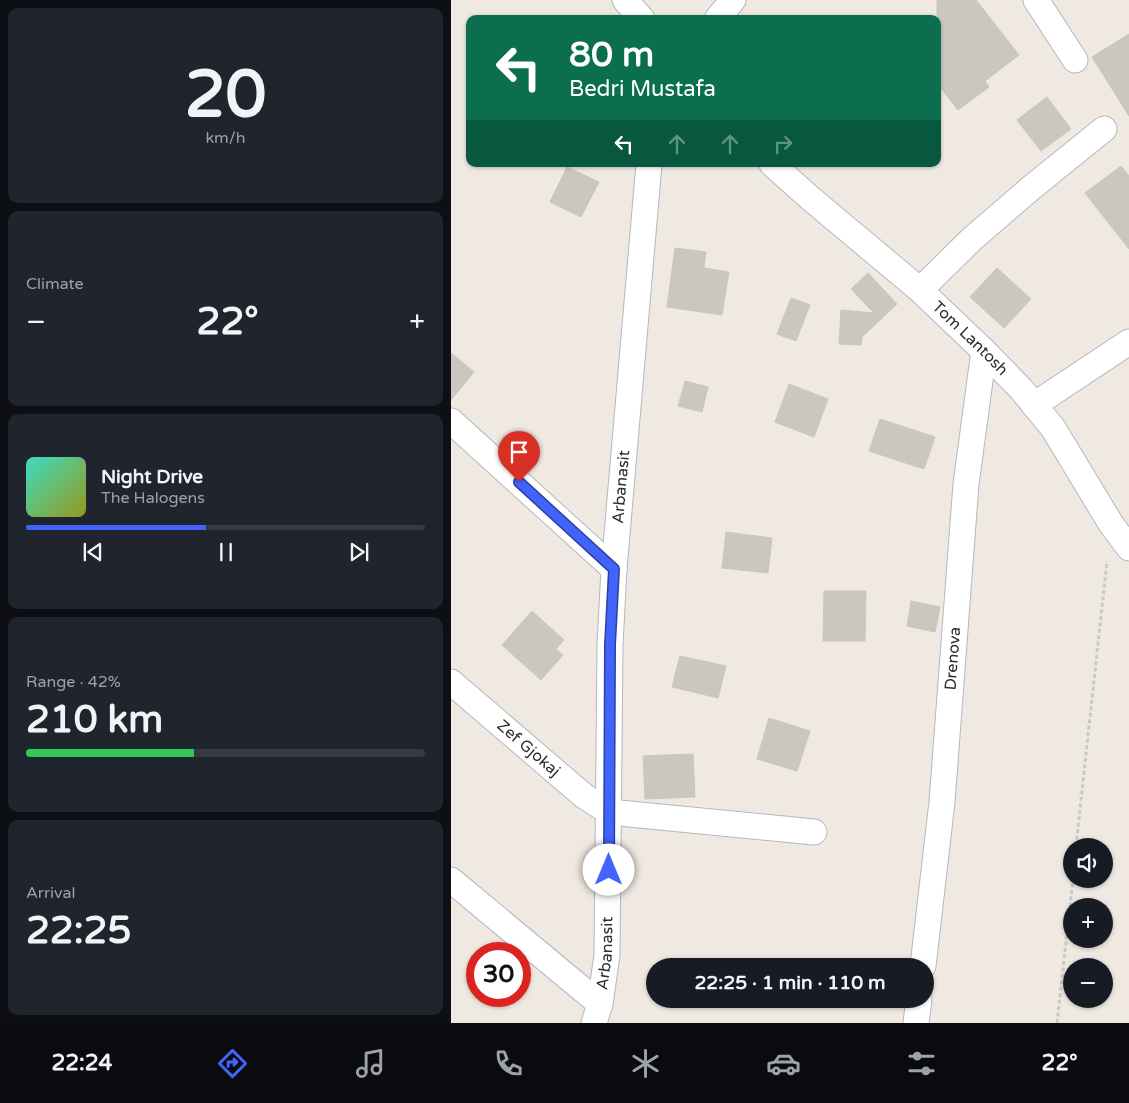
<!DOCTYPE html>
<html lang="en">
<head>
<meta charset="utf-8">
<style>
	body { margin:0; font-family:"Varela Round",sans-serif; background:#20242c; color:#f1f3f6; height:100vh; display:flex; flex-direction:column; font-size:19px; white-space:nowrap }
	* { box-sizing:border-box; margin:0 }
	p { font-size:16px; color:#9ea1a6 }
	.icon { flex:none; width:28px; height:28px; fill:none; stroke:currentColor; stroke-width:2; stroke-linecap:round; stroke-linejoin:round }
	.map { position:relative; flex:1; overflow:hidden }
	.drawer { display:flex; flex-direction:column; gap:8px; padding:8px; background:#0d0f14; width:451px }
	.drawer>* { flex:none }
	.banner { position:absolute; left:15px; top:15px; width:475px; height:152px; border-radius:10px; box-shadow:0 1px 4px #0004; background:#0b6e4f; color:#fff; overflow:hidden }
	.tools { position:absolute; left:612px; top:838px; display:grid; gap:10px }
	.tools a { display:grid; place-items:center; width:50px; height:50px; border-radius:50%; background:#171b24; box-shadow:0 1px 4px #0004; font-size:25px }
	.speed { position:absolute; left:15px; top:942px; display:flex; gap:10px; font-size:25px; font-weight:700; text-align:center }
	.speed>* { display:grid; place-content:center; width:65px; height:65px; border-radius:50%; background:#171b24; box-shadow:0 1px 4px #0004; line-height:1 }
	.speed .limit { border:8px solid #d22; background:#fff; color:#111 }
	.pin { position:absolute; display:grid; place-items:center; width:42px; height:42px; color:#fff; margin:-51px -21px; border-radius:50% 50% 50% 0; rotate:-45deg; box-shadow:0 0 5px #0007 }
	.pin .icon { rotate:45deg }
	.me { position:absolute; width:55px; margin:-28px; rotate:0deg; stroke-linejoin:round; filter:drop-shadow(0 0 4px #0008) }
	.turn { display:flex; align-items:center; gap:18px; height:105px; padding:0 20px; font-size:22px }
	.turn .icon { width:65px; height:65px; stroke-width:2.5 }
	.turn b { display:block; font-size:35px; line-height:42px }
	.lanes { display:flex; align-items:center; height:48px; padding:0 20px; background:#0003; justify-content:center; gap:25px; direction:ltr }
	.lanes .off { opacity:.35 }
	.big { font-size:38px; font-weight:700; line-height:1.1 }
	.drawer .widget { flex:1; display:flex; flex-direction:column; justify-content:center; gap:8px; min-width:0; padding:0 18px; border-radius:10px; background:#20242c }
	.drawer .dial { align-items:center; gap:0 }
	.dial b { font-size:65px; line-height:1 }
	.song { display:flex; align-items:center; gap:15px }
	.cover { width:60px; height:60px; border-radius:8px; background:linear-gradient(135deg,hsl(170 70% 55%),hsl(60 70% 35%)) }
	.played { height:5px; border-radius:2px; background:linear-gradient(90deg,#4264fb 45%,#363941 45%) }
	.keys { display:flex; justify-content:space-around; direction:ltr }
	.heat { display:flex; justify-content:space-between; align-items:center; font-size:28px; direction:ltr }
	.charge { height:8px; border-radius:4px; background:linear-gradient(90deg,#34c759 42%,#363941 0) }
	.trip { position:absolute; left:195px; top:958px; width:288px; height:50px; border-radius:25px; background:#171b24; box-shadow:0 1px 4px #0004; font-weight:700; line-height:50px; text-align:center }
	.dock { display:flex; height:80px; justify-content:space-around; align-items:center; background:#090b0e; color:#9ea1a6 }
	.dock .icon { width:35px; height:35px }
	.dock .active { color:#4264fb }
	.dock b { font-size:22px; color:#f1f3f6 }
	main { display:flex; flex:1; min-height:0 }
	.map>svg:first-child { display:block }
</style>
</head>
<body>
<main>
<section class="drawer">
<div class="widget dial"><b>20</b><p>km/h</p></div>
<div class="widget"><p>Climate</p>
<div class="heat"><a>−</a><b class="big">22°</b><a>+</a></div>
</div>
<div class="widget">
<div class="song"><i class="cover"></i><div><b>Night Drive</b><p>The Halogens</p></div></div>
<div class="played"></div>
<div class="keys"><svg class="icon" aria-label="previous" viewBox="0 0 24 24"><path d="M18 5L8 12l10 7zM5 5v14"/></svg><svg class="icon" aria-label="pause" viewBox="0 0 24 24"><path d="M8 5v14M16 5v14"/></svg><svg class="icon" aria-label="next" viewBox="0 0 24 24"><path d="M6 5l10 7-10 7zM19 5v14"/></svg></div>
</div>
<div class="widget"><p>Range · 42%</p><b class="big">210 km</b><div class="charge"></div></div>
<div class="widget"><p>Arrival</p><b class="big">22:25</b></div>
</section>
<div class="map">
<svg width="678" height="1023" viewBox="0 0 678 1023">
	<rect width="100%" height="100%" fill="#efe9e1"/>
	<!-- building -->
	<path fill="#cbc7bf" stroke="#cbc5ba" d="M 486,0 L 525,0 L 568,55 L 534,81 L 538,87 L 507,110 L 486,83 Z
		M 678,34 L 678,116 L 641,57 Z
		M 596,97 L 620,129 L 590,151 L 566,120 Z
		M 670,166 L 678,176 L 678,249 L 634,193 Z
		M 116,167 L 148,182 L 130,217 L 99,202 Z
		M 224,248 L 255,252 L 253,268 L 278,272 L 271,315 L 216,307 Z
		M 546,268 L 580,299 L 553,328 L 519,297 Z
		M 417,273 L 446,304 L 411,337 L 410,345 L 388,344 L 390,310 L 423,313 L 400,289 Z
		M 340,298 L 359,305 L 345,341 L 326,334 Z
		M 0,353 L 23,372 L 0,400 Z
		M 234,381 L 257,387 L 251,412 L 227,406 Z
		M 338,384 L 377,399 L 363,437 L 324,422 Z
		M 429,419 L 484,437 L 473,469 L 418,451 Z
		M 275,532 L 321,538 L 317,573 L 271,568 Z
		M 373,591 L 415,591 L 414,641 L 372,641 Z
		M 460,601 L 489,607 L 484,632 L 456,626 Z
		M 81,611 L 113,640 L 105,649 L 112,655 L 90,680 L 51,645 Z
		M 229,656 L 275,666 L 267,698 L 221,687 Z
		M 318,718 L 359,731 L 346,771 L 306,759 Z
		M 242,754 L 244,797 L 194,799 L 192,756 Z"/>
	<g fill="none" stroke-linecap="round" stroke-linejoin="round">
		<defs>
			<g id="minor">
				<path d="M 174,0 L 191,19"/>
				<path d="M 585,0 L 624,60"/>
				<path d="M 266,19 L 282,0"/>
				<path id="s1" d="M 321,164 L 359,198 L 469,290 L 533,351 L 570,389 L 602,428 L 660,524 L 678,548"/>
				<path d="M 469,290 L 522,238 L 580,188 L 653,129"/>
				<path d="M 583,405 L 678,342"/>
				<path d="M 0,421 L 163,569"/>
				<path id="s2" d="M 0,682 L 133,796 L 158,812 L 363,832"/>
				<path d="M 0,880 L 149,1004"/>
				<path id="s3" d="M 472,966 L 491,802 L 515,484 L 533,351"/>
				<path id="s4" d="M 143,1023 L 149,1004 L 156,955 L 159,645 L 163,569 L 198,164"/>
				<path d="M 465,1023 L 468,999"/>
			</g>
		</defs>
		<!-- minor casing -->
		<use href="#minor" stroke="#b4b7c1" stroke-width="27"/>
		<!-- path -->
		<path stroke="#c9c9c9" stroke-width="3" stroke-dasharray="4 2.5" stroke-linecap="butt" d="M 625,846 L 656,561
			M 606,1023 L 622,879"/>
		<!-- minor -->
		<use href="#minor" stroke="#fff" stroke-width="25"/>
	</g>
	<g fill="none" stroke-linecap="round" stroke-linejoin="round">
		<defs>
			<path id="route" d="M 68,482 L 163,569 L 159,645 L 158,870"/>
		</defs>
		<!-- route casing -->
		<use href="#route" stroke="#2b41a3" stroke-width="12"/>
		<!-- route -->
		<use href="#route" stroke="#4264fb" stroke-width="9"/>
	</g>
	<g text-anchor="middle" dominant-baseline="central" stroke-width="5" stroke-linejoin="round" paint-order="stroke">
		<!-- street labels -->
		<g font-size="16" fill="#2e2e2e" stroke="#fff">
			<text stroke="none"><textPath href="#s1" startOffset="264">Tom Lantosh</textPath></text>
			<text stroke="none"><textPath href="#s4" startOffset="538">Arbanasit</textPath></text>
			<text stroke="none"><textPath href="#s3" startOffset="309">Drenova</textPath></text>
			<text stroke="none"><textPath href="#s2" startOffset="102">Zef Gjokaj</textPath></text>
			<text stroke="none"><textPath href="#s4" startOffset="71">Arbanasit</textPath></text>
		</g>
	</g>
</svg>
<div class="tools">
<a><svg class="icon" aria-label="sound" viewBox="0 0 24 24"><path d="M4 9h4l5-4v14l-5-4H4zM17 9q2 3 0 6"/></svg></a>
<a>+</a>
<a>−</a>
</div>
<div class="speed"><div class="limit">30</div></div>
<div class="pin" style="left:68px;top:482px;background:#d93025"><svg class="icon" aria-label="arrive" viewBox="0 0 24 24"><path d="M6 21V4h12l-3 4 3 4H6"/></svg></div>
<svg class="me" style="left:158px;top:870px" viewBox="-20 -20 40 40"><circle r="19" fill="#fff"/><path d="M0-13L10 11 0 6-10 11z" fill="#4264fb"/></svg>
<div class="trip">22:25 · 1 min · 110 m</div>
<div class="banner">
<div class="turn"><svg class="icon" aria-label="left" viewBox="0 0 24 24"><path d="M17 20v-9H6M10 6l-5 5 5 5"/></svg><div><b>80 m</b>Bedri Mustafa</div></div>
<div class="lanes"><svg class="icon" aria-label="left" viewBox="0 0 24 24"><path d="M17 20v-9H6M10 6l-5 5 5 5"/></svg><svg class="icon off" aria-label="ahead" viewBox="0 0 24 24"><path d="M12 20V5M6 11l6-6 6 6"/></svg><svg class="icon off" aria-label="ahead" viewBox="0 0 24 24"><path d="M12 20V5M6 11l6-6 6 6"/></svg><svg class="icon off" aria-label="right" viewBox="0 0 24 24"><path d="M7 20v-9h11M14 6l5 5-5 5"/></svg></div>
</div>
</div>
</main>
<nav class="dock">
<b>22:24</b>
<svg class="icon active" aria-label="directions" viewBox="0 0 24 24"><path d="M12 3l9 9-9 9-9-9zM9 14v-3h6M13 9l2 2-2 2"/></svg>
<svg class="icon" aria-label="music" viewBox="0 0 24 24"><path d="M9 18V5l10-2v13"/><circle cx="6" cy="18" r="3"/><circle cx="16" cy="16" r="3"/></svg>
<svg class="icon" aria-label="phone" viewBox="0 0 24 24"><path d="M5 4h4l2 5-3 2q2 4 5 5l2-3 5 2v4C11 20 4 13 5 4z"/></svg>
<svg class="icon" aria-label="climate" viewBox="0 0 24 24"><path d="M12 3v18M4 7l16 10M4 17L20 7"/></svg>
<svg class="icon" aria-label="car" viewBox="0 0 24 24"><path d="M5 17H2v-5l4-1 3-4h7l3 4 3 1v5h-3M9 17h6M6 11h13"/><circle cx="7" cy="17" r="2"/><circle cx="17" cy="17" r="2"/></svg>
<svg class="icon" aria-label="filters" viewBox="0 0 24 24"><path d="M4 7h16M4 17h16"/><circle cx="9" cy="7" r="2"/><circle cx="15" cy="17" r="2"/></svg>
<b>22°</b>
</nav>
</body>
</html>
